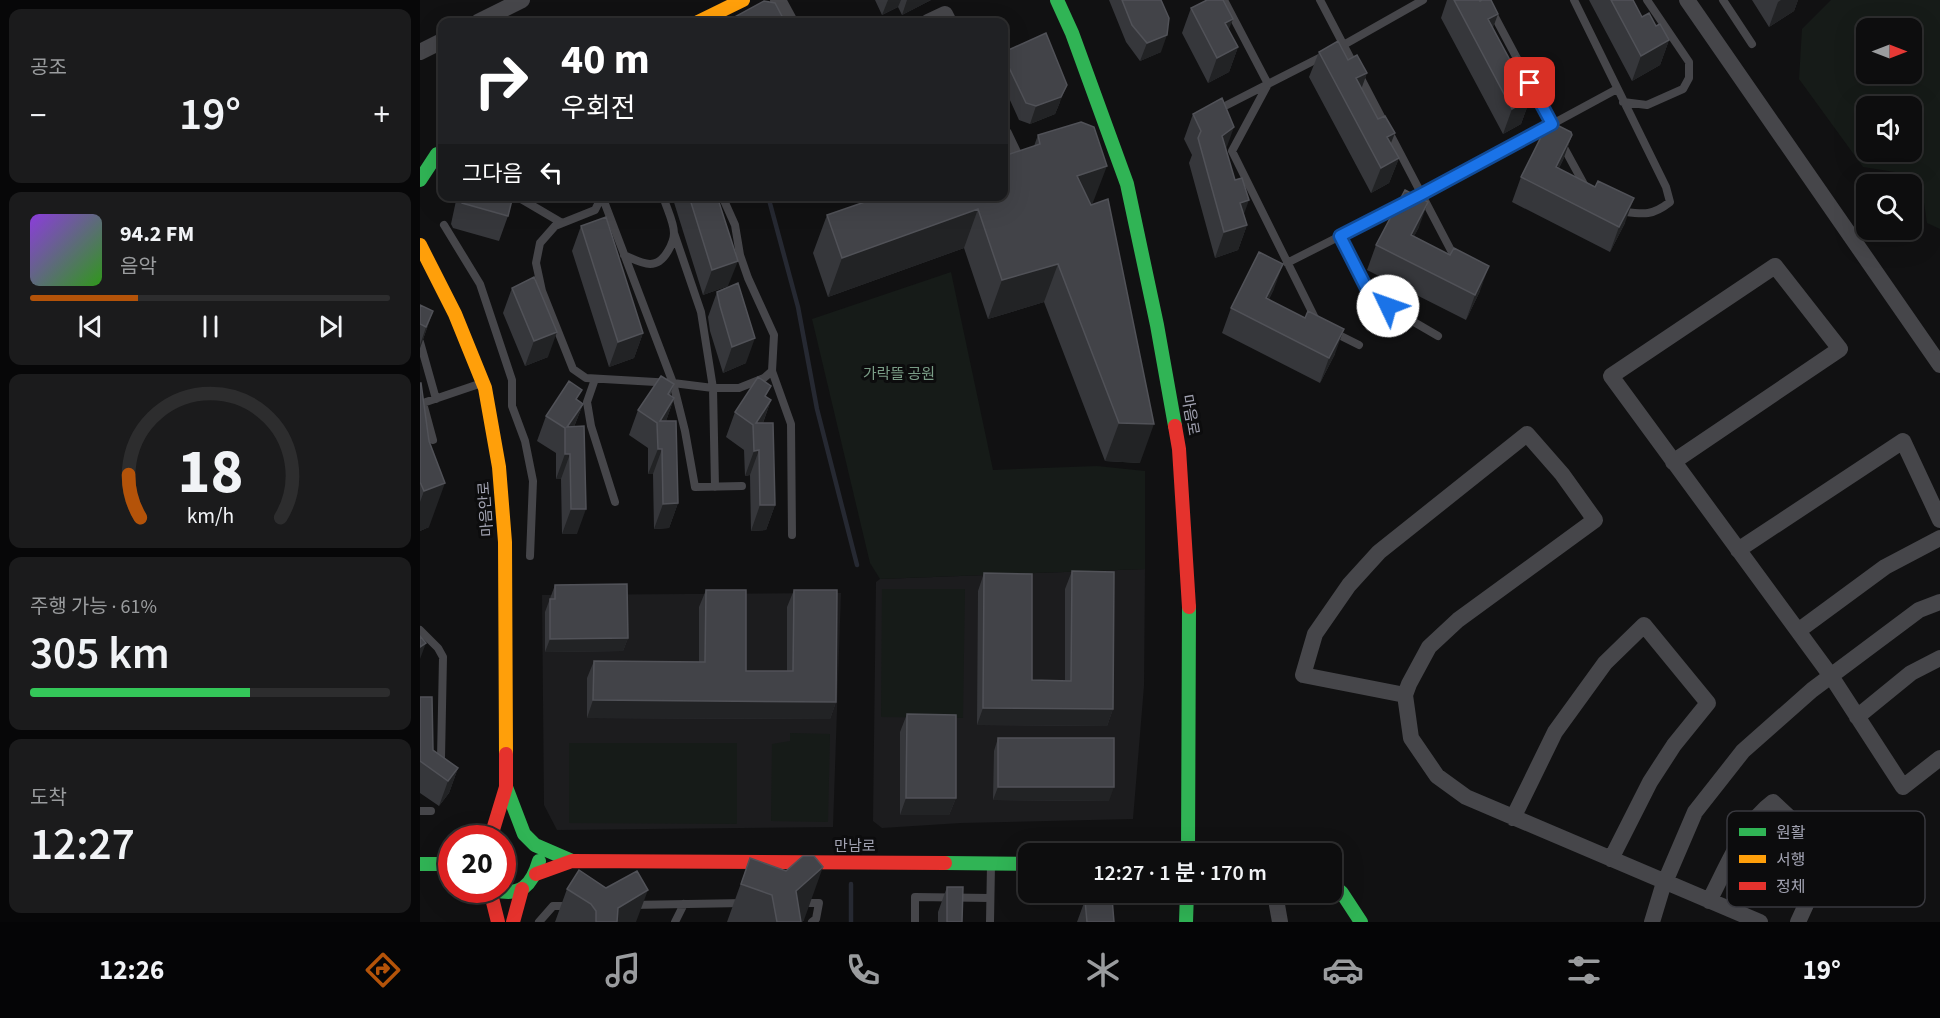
<!DOCTYPE html>
<html lang="ko">
<head>
<meta charset="utf-8">
<style>
	body { margin:0; font-family:"Source Sans 3","Noto Sans KR",sans-serif; background:#1b1b1c; color:#f1f3f6; height:100vh; display:flex; flex-direction:column; font-size:22px; white-space:nowrap }
	* { box-sizing:border-box; margin:0 }
	p { font-size:20px; color:#9a9c9e }
	.icon { flex:none; width:33px; height:33px; fill:none; stroke:currentColor; stroke-width:2; stroke-linecap:round; stroke-linejoin:round }
	.map { position:relative; flex:1; overflow:hidden }
	.sheet { display:flex; flex-direction:column; gap:9px; padding:9px; background:#070708; width:420px }
	.sheet>* { flex:none }
	.top-card { position:absolute; left:18px; top:18px; width:570px; height:183px; border-radius:12px; box-shadow:0 6px 24px #0002,0 0 0 2px #2d2d2e; background:#202124; color:#fff; overflow:hidden }
	.needle { width:39px; rotate:90deg }
	.controls { position:absolute; left:1436px; top:18px; display:grid; gap:12px }
	.controls a { display:grid; place-items:center; width:66px; height:66px; border-radius:12px; background:#0d0d0e; box-shadow:0 6px 24px #0002,0 0 0 2px #2d2d2e; font-size:30px }
	.speed { position:absolute; left:18px; top:825px; display:flex; gap:12px; font-size:30px; font-weight:700; text-align:center }
	.speed>* { display:grid; place-content:center; width:78px; height:78px; border-radius:50%; background:#0d0d0e; box-shadow:0 6px 24px #0002,0 0 0 2px #2d2d2e; line-height:1 }
	.speed .limit { border:9px solid #d22; background:#fff; color:#111 }
	.pin { position:absolute; display:grid; place-items:center; width:51px; height:51px; color:#fff; margin:-26px; border-radius:12px; box-shadow:0 3px 9px #0006 }
	.me { position:absolute; width:66px; margin:-33px; rotate:312deg; stroke-linejoin:round; filter:drop-shadow(0 0 4px #0008) }
	.turn { display:flex; align-items:center; gap:21px; height:126px; padding:0 24px; font-size:27px }
	.turn .icon { width:78px; height:78px; stroke-width:2.5 }
	.turn b { display:block; font-size:42px; line-height:51px }
	.then { display:flex; align-items:center; height:57px; padding:0 24px; background:#0003; gap:12px; font-size:22px }
	.big { font-size:45px; font-weight:600; line-height:1.1 }
	.sheet .widget { flex:1; display:flex; flex-direction:column; justify-content:center; gap:9px; min-width:0; padding:0 21px; border-radius:12px; background:#1b1b1c }
	.sheet .dial { align-items:center; gap:0 }
	.dial svg { height:156px; overflow:visible; fill:none; stroke:#2d2d2e; stroke-width:7; stroke-linecap:round; text-anchor:middle }
	.dial text { fill:#f1f3f6; stroke:none }
	.song { display:flex; align-items:center; gap:18px }
	.cover { width:72px; height:72px; border-radius:9px; background:linear-gradient(135deg,hsl(270 70% 55%),hsl(110 70% 35%)) }
	.played { height:6px; border-radius:3px; background:linear-gradient(90deg,#b45309 30%,#2d2d2e 30%) }
	.keys { display:flex; justify-content:space-around; direction:ltr }
	.heat { display:flex; justify-content:space-between; align-items:center; font-size:33px; direction:ltr }
	.charge { height:9px; border-radius:4px; background:linear-gradient(90deg,#34c759 61%,#2d2d2e 0) }
	.trip { position:absolute; left:598px; top:843px; width:324px; height:60px; border-radius:12px; background:#0d0d0e; box-shadow:0 6px 24px #0002,0 0 0 2px #2d2d2e; font-weight:600; line-height:60px; text-align:center }
	.menu { display:flex; height:96px; justify-content:space-around; align-items:center; background:#050506; color:#9a9c9e }
	.menu .icon { width:42px; height:42px }
	.menu .on { color:#b45309 }
	.menu b { font-size:27px; color:#f1f3f6 }
	main { display:flex; flex:1; min-height:0 }
	.map>svg:first-child { display:block }
</style>
</head>
<body>
<main>
<section class="sheet">
<div class="widget"><p>공조</p>
<div class="heat"><a>−</a><b class="big">19°</b><a>+</a></div>
</div>
<div class="widget">
<div class="song"><i class="cover"></i><div><b>94.2 FM</b><p>음악</p></div></div>
<div class="played"></div>
<div class="keys"><svg class="icon" aria-label="previous" viewBox="0 0 24 24"><path d="M18 5L8 12l10 7zM5 5v14"/></svg><svg class="icon" aria-label="pause" viewBox="0 0 24 24"><path d="M8 5v14M16 5v14"/></svg><svg class="icon" aria-label="next" viewBox="0 0 24 24"><path d="M6 5l10 7-10 7zM19 5v14"/></svg></div>
</div>
<div class="widget dial"><svg viewBox="0 0 100 80">
<path d="M14 69A42 42 0 1 1 86 69"/>
<path d="M14 69A42 42 0 0 1 8 47" stroke="#b45309"/>
<text x="50" y="56" font-size="32" font-weight="700">18</text>
<text x="50" y="72" font-size="11">km/h</text>
</svg></div>
<div class="widget"><p>주행 가능 · 61%</p><b class="big">305 km</b><div class="charge"></div></div>
<div class="widget"><p>도착</p><b class="big">12:27</b></div>
</section>
<div class="map">
<svg width="1520" height="922" viewBox="0 0 1520 922">
	<rect width="100%" height="100%" fill="#111112"/>
	<!-- built -->
	<path fill="#1c1c1e" d="M 725,569 L 724,686 L 713,819 L 541,823 L 462,828 L 453,821 L 456,582 L 460,579 Z
		M 421,593 L 413,827 L 137,830 L 124,805 L 122,595 Z"/>
	<!-- green -->
	<path fill="#161b18" fill-rule="evenodd" d="M 1411,0 L 1520,0 L 1520,229 L 1507,223 L 1500,176 L 1443,167 L 1379,79 L 1382,29 ZM 1446,28 L 1491,28 L 1491,74 L 1446,74 ZM 1446,106 L 1491,106 L 1491,152 L 1446,152 Z
		M 531,272 L 573,470 L 677,466 L 725,471 L 725,569 L 460,579 L 450,563 L 392,319 Z
		M 462,589 L 545,589 L 543,718 L 461,717 Z
		M 370,733 L 410,734 L 408,822 L 351,821 L 352,744 L 370,741 Z
		M 149,743 L 317,743 L 317,824 L 149,823 Z"/>
	<g fill="none" stroke-linecap="round" stroke-linejoin="round">
		<!-- stream -->
		<path stroke="#262932" stroke-width="4.5" d="M 348,196 L 378,307 L 397,409 L 437,565
			M 431,884 L 431,922"/>
		<!-- lane -->
		<path stroke="#46464a" stroke-width="8" d="M 804,0 L 848,84
			M 900,0 L 1036,260
			M 1066,0 L 1135,130
			M 1154,0 L 1246,187 L 1250,202 C 1231,217 1222,214 1199,211
			M 1303,0 L 1332,44
			M 920,47 L 1003,0
			M 848,84 L 812,151 L 897,322
			M 1203,102 L 1227,105 L 1263,89 L 1269,78 L 1269,62 L 1227,0
			M 807,105 L 903,56
			M 1142,144 L 1166,188
			M 96,196 L 142,223
			M 182,196 L 175,210 L 135,226 L 120,243 L 116,263 L 122,291 L 153,369 L 166,378 L 253,383 L 293,388 L 319,388 L 344,378 L 352,371
			M 182,196 L 253,383 L 265,431 L 275,487 L 322,486
			M 302,196 L 315,225 L 320,255 L 328,278 L 354,335 L 352,371 L 371,424 L 372,535
			M 24,225 L 60,284 L 92,380 L 92,406 L 105,441 L 113,481 L 110,556
			M 254,233 L 281,312 L 293,388 L 295,487
			M 920,236 L 951,297 L 1018,336
			M 204,255 C 222,263 236,272 248,251 C 251,246 254,238 254,233 C 254,222 246,207 243,196
			M 867,263 L 1003,194 L 1197,89
			M 913,332 L 939,345
			M 0,342 L 16,399
			M 175,379 L 167,402 L 171,426 L 195,502
			M 13,440 L 3,403 L 62,383
			M 0,630 L 18,648 L 23,657 L 21,758
			M 0,811 L 11,811
			M 379,903 L 399,903 L 396,919 L 392,922
			M 211,905 L 324,903
			M 119,922 L 133,906 L 150,906
			M 255,922 L 264,904
			M 495,922 L 495,897 L 570,898
			M 570,922 L 571,864"/>
		<!-- street -->
		<path stroke="#46464a" stroke-width="16" d="M 358,0 L 370,22
			M 1267,0 L 1520,365
			M 58,22 L 102,0
			M 508,22 L 525,14 L 529,22
			M 0,52 L 22,41
			M 584,134 L 594,155
			M 1253,462 L 1420,349 L 1355,266 L 1191,376 L 1411,676 L 1483,787 L 1520,758
			M 1318,550 L 1483,441 L 1520,520
			M 1378,631 L 1465,567 L 1520,538
			M 985,695 L 989,684 L 1009,647 L 1038,620 L 1175,520 L 1142,474 L 1107,434 L 959,552 L 929,585 L 895,634 L 883,675 L 985,695 L 991,738 L 1017,776 L 1046,797 L 1340,922
			M 1437,717 L 1491,673 L 1520,658
			M 1093,818 L 1135,732 L 1185,663 L 1224,625 L 1288,703 L 1254,745 L 1230,782 L 1191,859
			M 1289,901 C 1306,869 1323,824 1353,802 L 1415,860 L 1389,898 L 1378,922
			M 857,905 L 860,922
			M 1232,922 L 1242,889 L 1275,812 L 1323,751 L 1392,690 L 1499,610 L 1520,602"/>
		<!-- fast -->
		<path stroke="#30b455" stroke-width="14" d="M 637,0 L 652,33 L 707,184 L 737,325 L 755,426
			M 0,180 L 17,154
			M 86,787 L 104,834 L 115,845 L 152,861
			M 768,854 L 769,607
			M 525,863 L 609,864
			M 0,864 L 19,864 L 32,869
			M 912,884 L 922,893 L 941,922
			M 75,890 C 101,897 112,885 119,861
			M 766,922 L 767,892"/>
		<!-- slow -->
		<path stroke="#ff9f0a" stroke-width="14" d="M 278,22 L 323,0
			M 0,245 L 35,314 L 65,388 L 79,467 L 85,542 L 86,754"/>
		<!-- jam -->
		<path stroke="#e5322d" stroke-width="14" d="M 755,426 L 759,449 L 769,607
			M 72,833 L 86,787 L 86,754
			M 116,874 L 152,861 L 525,863
			M 70,890 L 78,922
			M 93,922 L 102,889"/>
	</g>
	<!-- wall -->
	<path fill="#36373b" d="M 455,0 L 511,0 L 482,15 L 478,7 L 462,15 Z
		M 689,0 L 741,0 L 741,52 L 720,61 L 706,42 Z
		M 1027,0 L 1059,0 L 1073,29 L 1090,60 L 1106,74 L 1102,84 L 1110,99 L 1101,124 L 1083,134 L 1021,18 Z
		M 1169,0 L 1213,0 L 1222,17 L 1236,26 L 1249,40 L 1240,65 L 1212,81 Z
		M 1332,0 L 1378,0 L 1374,11 L 1349,27 Z
		M 771,8 L 809,30 L 818,47 L 809,72 L 788,83 L 762,33 Z
		M 584,52 L 640,102 L 635,114 L 610,124 L 599,120 L 584,87 Z
		M 899,52 L 928,60 L 947,73 L 941,88 L 979,158 L 969,183 L 951,193 L 889,77 Z
		M 773,114 L 824,215 L 827,225 L 818,250 L 795,258 L 769,163 L 772,155 L 764,139 Z
		M 618,135 L 673,205 L 720,463 L 685,461 L 624,302 L 568,319 L 544,248 L 408,297 L 393,253 L 407,215 L 614,146 Z
		M 1152,135 L 1143,160 L 1139,168 L 1205,223 L 1190,252 L 1092,202 L 1101,177 Z
		M 37,196 L 93,196 L 88,216 L 79,241 L 33,228 L 31,224 Z
		M 252,196 L 297,196 L 308,286 L 283,295 Z
		M 161,226 L 223,333 L 214,358 L 189,367 L 152,251 Z
		M 999,227 L 994,236 L 1030,255 L 1060,291 L 1046,320 L 947,270 L 956,245 Z
		M 92,288 L 128,357 L 105,366 L 83,313 Z
		M 854,289 L 849,299 L 915,354 L 900,383 L 802,333 L 811,308 Z
		M 297,292 L 326,363 L 303,373 L 290,331 L 288,317 Z
		M 0,305 L 13,311 L 0,348 Z
		M 0,383 L 9,527 L 0,531 Z
		M 254,384 L 250,396 L 254,398 L 246,421 L 258,503 L 249,528 L 234,529 L 233,474 L 228,474 L 228,448 L 209,435 L 218,410 Z
		M 347,397 L 351,400 L 343,423 L 355,505 L 346,530 L 331,531 L 330,475 L 325,476 L 324,450 L 306,437 L 315,412 Z
		M 158,401 L 163,404 L 154,427 L 157,534 L 142,534 L 141,479 L 136,479 L 136,453 L 117,441 L 126,416 Z
		M 652,571 L 693,709 L 687,726 L 557,725 L 558,591 L 564,573 L 612,680 L 645,681 L 645,589 Z
		M 135,585 L 208,638 L 203,651 L 125,652 L 125,612 Z
		M 286,590 L 326,671 L 367,671 L 367,607 L 374,590 L 416,702 L 410,719 L 167,718 L 167,678 L 174,661 L 279,662 L 279,607 Z
		M 0,697 L 13,750 L 38,768 L 29,793 L 19,806 L 0,793 Z
		M 487,714 L 536,798 L 529,815 L 480,815 L 480,732 Z
		M 578,738 L 689,801 L 573,800 L 574,751 Z
		M 330,858 L 384,920 L 382,922 L 307,922 Z
		M 527,887 L 542,922 L 518,922 L 518,912 Z
		M 147,889 L 216,922 L 135,922 Z
		M 665,900 L 694,922 L 657,922 Z"/>
	<!-- shaded-wall -->
	<path fill="#222325" d="M 468,0 L 481,0 L 478,7 L 462,15 Z
		M 487,0 L 511,0 L 482,15 Z
		M 1361,0 L 1378,0 L 1374,11 L 1349,27 L 1358,2 Z
		M 1078,14 L 1069,39 L 1068,19 Z
		M 813,19 L 803,44 L 805,23 Z
		M 747,35 L 741,52 L 720,61 L 727,43 Z
		M 1249,40 L 1240,65 L 1212,81 L 1221,56 Z
		M 818,47 L 809,72 L 788,83 L 797,58 Z
		M 947,73 L 938,98 L 936,78 Z
		M 1106,74 L 1097,99 L 1099,78 Z
		M 647,85 L 635,114 L 610,124 L 616,106 Z
		M 1110,99 L 1101,124 L 1083,134 L 1092,109 Z
		M 814,127 L 805,152 L 802,136 Z
		M 975,133 L 965,158 L 967,137 Z
		M 1152,135 L 1143,160 L 1127,192 L 1136,167 Z
		M 979,158 L 969,183 L 951,193 L 961,168 Z
		M 687,166 L 672,205 L 643,214 L 657,176 Z
		M 1214,198 L 1205,223 L 1190,252 L 1199,227 Z
		M 829,200 L 820,225 L 820,203 Z
		M 1008,202 L 999,227 L 982,260 L 991,235 Z
		M 558,209 L 544,248 L 408,297 L 422,258 Z
		M 827,225 L 818,250 L 795,258 L 804,232 Z
		M 318,261 L 308,286 L 283,295 L 292,270 Z
		M 638,264 L 624,302 L 568,319 L 582,280 Z
		M 863,264 L 854,289 L 837,323 L 846,298 Z
		M 1069,266 L 1060,291 L 1046,320 L 1055,295 Z
		M 13,311 L 0,348 L 0,345 L 6,327 Z
		M 924,329 L 915,354 L 900,383 L 909,358 Z
		M 137,332 L 128,357 L 105,366 L 114,341 Z
		M 223,333 L 214,358 L 189,367 L 198,342 Z
		M 335,338 L 326,363 L 303,373 L 312,347 Z
		M 254,398 L 245,424 L 240,421 Z
		M 351,400 L 342,425 L 336,423 Z
		M 163,404 L 153,429 L 147,427 Z
		M 699,423 L 734,424 L 720,463 L 685,461 Z
		M 238,449 L 242,449 L 233,474 L 228,474 Z
		M 339,450 L 330,475 L 325,476 L 334,451 Z
		M 145,454 L 150,454 L 141,479 L 136,479 Z
		M 25,483 L 9,527 L 0,531 L 0,502 L 4,491 Z
		M 258,503 L 249,528 L 234,529 L 243,504 Z
		M 340,505 L 355,505 L 346,530 L 331,531 Z
		M 151,509 L 166,509 L 157,534 L 142,534 Z
		M 208,638 L 203,651 L 125,652 L 130,639 Z
		M 6,643 L 0,659 L 0,647 Z
		M 173,700 L 416,702 L 410,719 L 167,718 Z
		M 563,708 L 693,709 L 687,726 L 557,725 Z
		M 38,768 L 29,793 L 19,806 L 28,781 Z
		M 578,787 L 694,787 L 689,801 L 573,800 Z
		M 486,798 L 536,798 L 529,815 L 480,815 Z
		M 403,867 L 384,920 L 382,922 L 365,922 L 376,891 Z
		M 228,890 L 216,922 L 192,922 L 198,908 Z"/>
	<!-- building -->
	<path fill="#424348" stroke="#515258" stroke-width="1.5" d="M 702,0 L 741,0 L 749,18 L 747,35 L 727,43 L 712,25 Z
		M 787,0 L 803,0 L 813,19 L 805,23 L 818,47 L 797,58 L 771,8 Z
		M 1034,0 L 1059,0 L 1060,1 L 1062,0 L 1071,0 L 1078,14 L 1068,19 L 1090,60 L 1097,56 L 1106,74 L 1099,78 L 1110,99 L 1092,109 Z
		M 1191,0 L 1213,0 L 1222,17 L 1229,13 L 1236,26 L 1240,24 L 1249,40 L 1221,56 Z
		M 344,1 L 355,3 L 365,22 L 310,22 L 309,20 Z
		M 626,33 L 647,85 L 641,97 L 616,106 L 606,103 L 584,57 L 584,52 Z
		M 918,41 L 928,60 L 937,55 L 947,73 L 936,78 L 958,119 L 965,116 L 975,133 L 967,137 L 979,158 L 961,168 L 899,52 Z
		M 802,98 L 814,127 L 802,136 L 815,180 L 822,178 L 829,200 L 820,203 L 827,225 L 804,232 L 778,138 L 781,131 L 773,114 Z
		M 1129,121 L 1151,132 L 1152,135 L 1136,167 L 1175,187 L 1178,181 L 1214,198 L 1199,227 L 1101,177 Z
		M 661,122 L 674,127 L 687,166 L 657,176 L 671,205 L 688,199 L 734,424 L 699,423 L 638,264 L 582,280 L 558,209 L 422,258 L 407,215 L 462,196 L 584,196 L 584,156 L 620,144 L 618,135 Z
		M 985,190 L 1008,202 L 991,235 L 1030,255 L 1034,248 L 1069,266 L 1055,295 L 956,245 Z
		M 40,196 L 93,196 L 88,216 L 42,203 L 40,199 Z
		M 269,196 L 297,196 L 318,261 L 292,270 Z
		M 186,217 L 223,333 L 198,342 L 161,226 Z
		M 839,252 L 863,264 L 846,298 L 885,318 L 888,311 L 924,329 L 909,358 L 811,308 Z
		M 114,277 L 137,332 L 114,341 L 92,288 Z
		M 318,283 L 335,338 L 312,347 L 300,306 L 297,292 Z
		M 0,305 L 13,311 L 6,327 L 0,324 Z
		M 241,376 L 254,384 L 248,394 L 254,398 L 240,421 L 256,421 L 258,503 L 243,504 L 242,449 L 238,449 L 237,423 L 218,410 Z
		M 338,377 L 351,386 L 345,396 L 351,400 L 336,423 L 353,423 L 355,505 L 340,505 L 339,450 L 334,451 L 333,425 L 315,412 Z
		M 149,381 L 162,390 L 156,399 L 163,404 L 147,427 L 164,426 L 166,509 L 151,509 L 150,454 L 145,454 L 145,428 L 126,416 Z
		M 0,383 L 1,383 L 9,441 L 25,483 L 4,491 L 0,482 Z
		M 652,571 L 694,572 L 693,709 L 563,708 L 564,573 L 612,574 L 612,680 L 651,681 Z
		M 207,584 L 208,638 L 130,639 L 130,599 L 135,599 L 135,585 Z
		M 286,590 L 326,590 L 326,671 L 373,671 L 374,590 L 417,590 L 416,702 L 173,700 L 174,661 L 285,662 Z
		M 0,636 L 6,643 L 0,647 Z
		M 0,697 L 12,697 L 13,750 L 38,768 L 28,781 L 0,761 Z
		M 487,714 L 536,715 L 536,798 L 486,798 Z
		M 578,738 L 694,738 L 694,787 L 578,787 Z
		M 383,856 L 394,856 L 403,867 L 376,891 L 381,922 L 357,922 L 352,895 L 321,884 L 330,858 L 366,871 Z
		M 159,870 L 186,888 L 217,871 L 228,890 L 198,908 L 197,922 L 176,922 L 176,911 L 171,904 L 147,889 Z
		M 527,887 L 543,887 L 542,922 L 527,922 Z
		M 692,898 L 694,922 L 667,922 L 665,900 Z"/>
	<g fill="none" stroke-linecap="round" stroke-linejoin="round">
		<defs>
			<path id="route" d="M 968,306 L 951,297 L 920,236 L 1002,194 L 1132,124 L 1110,83"/>
		</defs>
		<!-- route casing -->
		<use href="#route" stroke="#114b97" stroke-width="15"/>
		<!-- route -->
		<use href="#route" stroke="#1a73e8" stroke-width="10"/>
	</g>
	<g text-anchor="middle" dominant-baseline="central" stroke-width="6" stroke-linejoin="round" paint-order="stroke">
		<!-- park labels -->
		<g font-size="15" fill="#7a9d86" stroke="#0c0c0d">
			<text x="479" y="374">가락뜰 공원</text>
		</g>
		<!-- street labels -->
		<g font-size="15" fill="#a2a3b2" stroke="#0c0c0d">
			<text transform="translate(770 415) rotate(80)">마음로</text>
			<text transform="translate(66 509) rotate(-94)">마음안로</text>
			<text x="435" y="846">만남로</text>
		</g>
	</g>
	<!-- legend -->
	<rect x="1307" y="811" width="198" height="96" rx="9" fill="#0c0c0d" stroke="#39393f" stroke-width="1.5"/>
	<rect x="1319" y="828" width="27" height="8" fill="#30b455"/>
	<rect x="1319" y="855" width="27" height="8" fill="#ff9f0a"/>
	<rect x="1319" y="882" width="27" height="8" fill="#e5322d"/>
	<g font-size="16" fill="#a2a3b2">
		<text x="1356" y="838">원활</text>
		<text x="1356" y="865">서행</text>
		<text x="1356" y="892">정체</text>
	</g>
</svg>
<div class="controls">
<a><svg class="needle" viewBox="-14 -14 28 28"><path d="M0-13l5 13h-10z" fill="#e53935"/><path d="M0 13l5-13h-10z" fill="#9a9c9e"/></svg></a>
<a><svg class="icon" aria-label="sound" viewBox="0 0 24 24"><path d="M4 9h4l5-4v14l-5-4H4zM17 9q2 3 0 6"/></svg></a>
<a><svg class="icon" aria-label="search" viewBox="0 0 24 24"><circle cx="10" cy="10" r="6"/><path d="M15 15l6 6"/></svg></a>
</div>
<div class="speed"><div class="limit">20</div></div>
<div class="pin" style="left:1110px;top:83px;background:#d93025"><svg class="icon" aria-label="arrive" viewBox="0 0 24 24"><path d="M6 21V4h12l-3 4 3 4H6"/></svg></div>
<svg class="me" style="left:968px;top:306px" viewBox="-20 -20 40 40"><circle r="19" fill="#fff"/><path d="M0-13L10 11 0 6-10 11z" fill="#1a73e8"/></svg>
<div class="trip">12:27 · 1 분 · 170 m</div>
<div class="top-card">
<div class="turn"><svg class="icon" aria-label="right" viewBox="0 0 24 24"><path d="M7 20v-9h11M14 6l5 5-5 5"/></svg><div><b>40 m</b>우회전</div></div>
<div class="then">그다음<svg class="icon" aria-label="left" viewBox="0 0 24 24"><path d="M17 20v-9H6M10 6l-5 5 5 5"/></svg></div>
</div>
</div>
</main>
<nav class="menu">
<b>12:26</b>
<svg class="icon on" aria-label="directions" viewBox="0 0 24 24"><path d="M12 3l9 9-9 9-9-9zM9 14v-3h6M13 9l2 2-2 2"/></svg>
<svg class="icon" aria-label="music" viewBox="0 0 24 24"><path d="M9 18V5l10-2v13"/><circle cx="6" cy="18" r="3"/><circle cx="16" cy="16" r="3"/></svg>
<svg class="icon" aria-label="phone" viewBox="0 0 24 24"><path d="M5 4h4l2 5-3 2q2 4 5 5l2-3 5 2v4C11 20 4 13 5 4z"/></svg>
<svg class="icon" aria-label="climate" viewBox="0 0 24 24"><path d="M12 3v18M4 7l16 10M4 17L20 7"/></svg>
<svg class="icon" aria-label="car" viewBox="0 0 24 24"><path d="M5 17H2v-5l4-1 3-4h7l3 4 3 1v5h-3M9 17h6M6 11h13"/><circle cx="7" cy="17" r="2"/><circle cx="17" cy="17" r="2"/></svg>
<svg class="icon" aria-label="filters" viewBox="0 0 24 24"><path d="M4 7h16M4 17h16"/><circle cx="9" cy="7" r="2"/><circle cx="15" cy="17" r="2"/></svg>
<b>19°</b>
</nav>
</body>
</html>
